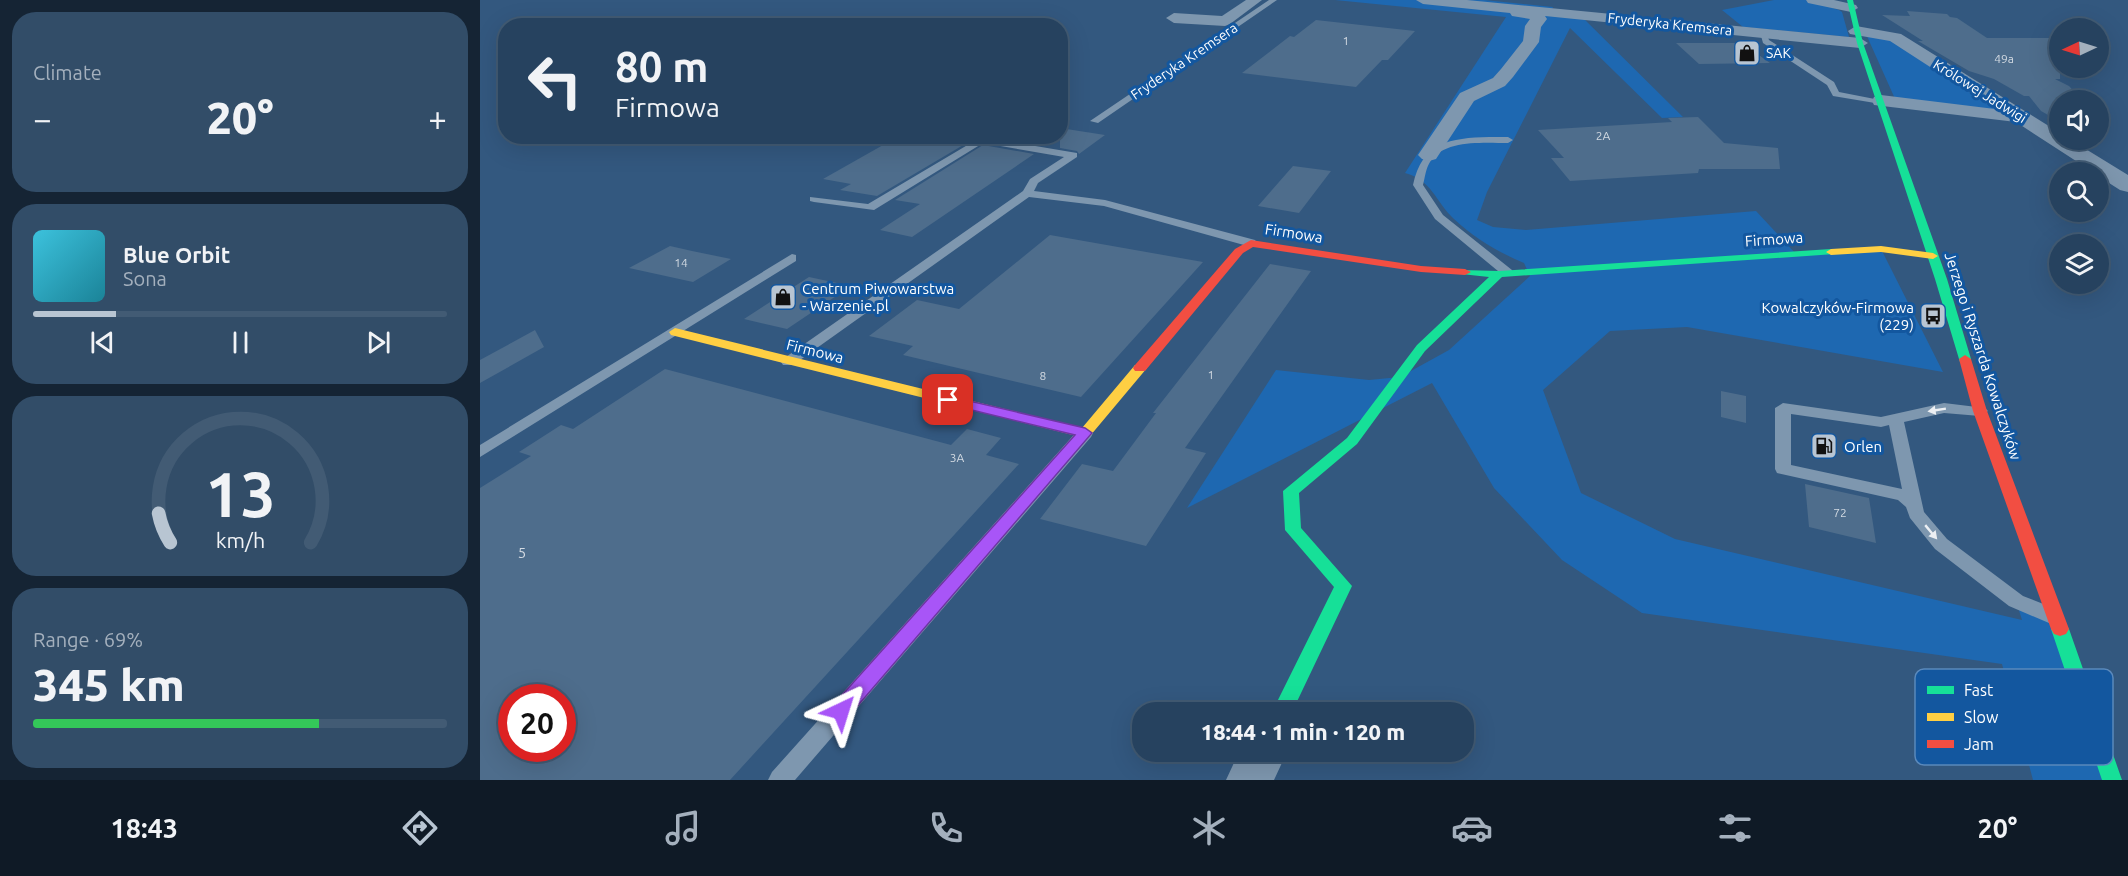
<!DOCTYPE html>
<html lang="en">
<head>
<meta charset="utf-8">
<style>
	body { margin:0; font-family:Ubuntu,sans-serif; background:#324d68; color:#f1f3f6; height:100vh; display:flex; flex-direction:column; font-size:22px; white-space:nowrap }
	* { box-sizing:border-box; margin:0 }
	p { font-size:20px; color:#a4b0bd }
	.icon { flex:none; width:33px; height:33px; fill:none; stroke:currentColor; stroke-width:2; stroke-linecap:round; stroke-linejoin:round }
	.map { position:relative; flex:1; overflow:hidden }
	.drawer { display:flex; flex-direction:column; gap:12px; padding:12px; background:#152434; width:480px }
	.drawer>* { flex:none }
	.hud { position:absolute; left:18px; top:18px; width:570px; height:126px; border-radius:24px; box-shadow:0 6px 24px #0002,0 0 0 2px #425b74; background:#26425f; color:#f1f3f6; overflow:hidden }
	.needle { width:39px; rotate:266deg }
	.fabs { position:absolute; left:1569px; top:18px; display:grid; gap:12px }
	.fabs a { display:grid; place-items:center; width:60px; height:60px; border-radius:50%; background:#26425f; box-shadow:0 6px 24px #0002,0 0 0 2px #425b74; font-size:30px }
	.speed { position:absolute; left:18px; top:684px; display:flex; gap:12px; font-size:30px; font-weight:700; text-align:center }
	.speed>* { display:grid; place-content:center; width:78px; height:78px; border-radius:50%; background:#26425f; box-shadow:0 6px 24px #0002,0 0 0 2px #425b74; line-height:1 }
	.speed .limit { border:9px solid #d22; background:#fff; color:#111 }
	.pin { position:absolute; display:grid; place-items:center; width:51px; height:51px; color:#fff; margin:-26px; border-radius:12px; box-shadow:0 3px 9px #0006 }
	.me { position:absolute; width:66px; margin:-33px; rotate:41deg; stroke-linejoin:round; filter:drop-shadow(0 0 4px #0008) }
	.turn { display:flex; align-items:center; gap:21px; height:126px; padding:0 18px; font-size:27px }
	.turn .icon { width:78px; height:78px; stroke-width:2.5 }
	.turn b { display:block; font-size:42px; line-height:51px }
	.big { font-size:45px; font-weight:800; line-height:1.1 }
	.drawer .tile { flex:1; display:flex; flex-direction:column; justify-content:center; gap:9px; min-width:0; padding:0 21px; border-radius:24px; background:#324d68 }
	.drawer .dial { align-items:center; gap:0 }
	.dial svg { height:156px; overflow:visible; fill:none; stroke:#425b74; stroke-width:7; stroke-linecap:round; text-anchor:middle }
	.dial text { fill:#f1f3f6; stroke:none }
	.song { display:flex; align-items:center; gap:18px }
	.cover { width:72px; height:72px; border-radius:9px; background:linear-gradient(135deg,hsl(190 70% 55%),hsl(190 70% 35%)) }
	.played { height:6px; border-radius:3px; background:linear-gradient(90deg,#b8c5d2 20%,#425b74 20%) }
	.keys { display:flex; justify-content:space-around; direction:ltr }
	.heat { display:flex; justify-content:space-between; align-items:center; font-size:33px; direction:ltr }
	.charge { height:9px; border-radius:4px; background:linear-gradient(90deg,#34c759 69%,#425b74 0) }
	.trip { position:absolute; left:652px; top:702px; width:342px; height:60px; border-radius:24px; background:#26425f; box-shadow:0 6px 24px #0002,0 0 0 2px #425b74; font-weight:800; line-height:60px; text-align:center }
	.dock { display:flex; height:96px; justify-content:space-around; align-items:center; background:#0f1a26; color:#a4b0bd }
	.dock .icon { width:42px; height:42px }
	.dock .active { color:#b8c5d2 }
	.dock b { font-size:27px; color:#f1f3f6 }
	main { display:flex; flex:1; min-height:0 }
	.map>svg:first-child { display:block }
</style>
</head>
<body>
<main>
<section class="drawer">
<div class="tile"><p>Climate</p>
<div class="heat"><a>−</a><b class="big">20°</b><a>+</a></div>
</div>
<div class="tile">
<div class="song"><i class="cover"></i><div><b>Blue Orbit</b><p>Sona</p></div></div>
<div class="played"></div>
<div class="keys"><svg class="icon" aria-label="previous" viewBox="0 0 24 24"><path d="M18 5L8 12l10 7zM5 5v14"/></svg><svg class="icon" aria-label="pause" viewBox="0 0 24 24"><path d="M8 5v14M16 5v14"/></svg><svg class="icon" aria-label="next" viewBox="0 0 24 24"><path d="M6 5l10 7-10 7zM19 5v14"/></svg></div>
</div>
<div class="tile dial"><svg viewBox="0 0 100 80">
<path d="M14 69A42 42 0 1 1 86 69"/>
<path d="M14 69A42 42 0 0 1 8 54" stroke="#b8c5d2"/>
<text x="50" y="56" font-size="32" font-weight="700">13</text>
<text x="50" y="72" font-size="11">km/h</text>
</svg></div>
<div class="tile"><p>Range · 69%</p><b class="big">345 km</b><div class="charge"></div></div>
</section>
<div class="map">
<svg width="1648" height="780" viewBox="0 0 1648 780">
	<rect width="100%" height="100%" fill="#33587f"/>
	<!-- green -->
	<path fill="#1e68b1" d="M 855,0 L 1004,0 L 1073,7 L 1071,12 L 1101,16 L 1203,117 L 1182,118 L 1090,28 L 1007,192 L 997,220 L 1013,227 L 1046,230 L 1276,211 L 1316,254 L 1401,249 L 1463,372 L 1207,327 L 1130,331 L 1063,390 L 1101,493 L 1195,539 L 1542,620 L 1536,601 L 1577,619 L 1640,780 L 1553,780 L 1522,664 L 1162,613 L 1082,560 L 1014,488 L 952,383 L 707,508 L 796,370 L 889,380 L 920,377 L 969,350 L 1050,276 L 1044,263 C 1018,252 994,238 974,219 C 955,201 952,180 925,173 L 1026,17 Z
		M 1294,0 L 1329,0 L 1359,10 L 1362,12 L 1369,37 L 1263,27 L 1242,10 Z
		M 1386,34 L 1404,34 L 1544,119 L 1416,101 Z"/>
	<!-- building -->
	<path fill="#4e6d8c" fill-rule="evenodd" d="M 1427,11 L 1467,14 L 1470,17 L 1477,18 L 1507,38 L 1580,38 L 1580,79 L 1575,79 L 1589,86 L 1602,100 L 1580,100 L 1580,116 L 1568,115 L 1561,111 L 1549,96 L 1544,96 L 1514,79 L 1489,71 L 1438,41 L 1443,41 L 1402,15 L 1430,16 Z
		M 836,20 L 935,31 L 908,60 L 902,60 L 876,87 L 762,73 L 810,36 L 814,37 Z
		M 1196,43 L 1262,43 L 1290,63 L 1219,64 Z
		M 1218,117 L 1244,143 L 1298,148 L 1300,169 L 1219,169 L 1218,173 L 1090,181 L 1071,158 L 1084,158 L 1058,130 L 1192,122 L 1188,118 Z
		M 580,128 L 625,135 L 599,154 L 597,151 L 580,148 Z
		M 419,136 L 463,136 L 490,141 L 397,196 L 360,190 L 371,184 L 343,179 Z
		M 503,145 L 554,154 L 432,237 L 400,230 L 440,204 L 415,200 Z
		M 813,166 L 851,171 L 819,213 L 778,206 Z
		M 570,235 L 723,262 L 601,397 L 423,355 L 433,346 L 389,336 L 437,300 L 479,309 Z
		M 190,246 L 212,251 L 251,259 L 213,282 L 149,268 Z
		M 790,264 L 831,271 L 705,448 L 726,453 L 666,546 L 560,519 L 602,464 L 633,471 L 676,413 L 673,413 Z
		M 329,277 L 371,286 L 307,329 L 264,319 Z
		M 55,330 L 64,347 L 0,383 L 0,360 Z
		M 185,369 L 471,445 L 487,429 L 521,438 L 506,455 L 539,464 L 250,780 L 0,780 L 0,488 L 51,456 L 39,452 L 81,425 L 93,429 ZM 32,698 L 82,698 L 82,748 L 32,748 Z
		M 1241,391 L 1266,396 L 1266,423 L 1241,417 Z
		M 1325,484 L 1389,498 L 1396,543 L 1329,527 Z"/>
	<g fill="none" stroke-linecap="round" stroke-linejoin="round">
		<!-- lane -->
		<path fill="#7e97af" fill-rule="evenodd" d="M 789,0 L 797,0 L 618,123 L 610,121 Z
			M 1280,32 L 1286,32 L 1289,40 L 1354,82 L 1359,92 L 1405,101 L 1401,104 L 1353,96 L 1347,85 L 1283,43 Z
			M 501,137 L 597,153 L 597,157 L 558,183 L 554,191 L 625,200 L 775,240 L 777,243 L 771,247 L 624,206 L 549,197 L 313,365 L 303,365 L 301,362 L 303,359 L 543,191 L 550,179 L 584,157 L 503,143 L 394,210 L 334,202 L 330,201 L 330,197 L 388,204 Z
			M 1009,137 L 1028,137 L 1033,140 L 1028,143 C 1005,143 964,139 950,162 C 946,168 945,177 943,185 L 963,215 L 1032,270 L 1034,273 L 1032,276 L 1024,276 L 955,219 L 933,185 C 942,142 970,138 1009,137 Z
			M 312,254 L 316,255 L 316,261 L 0,457 L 0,445 Z
			M 1303,403 L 1401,417 L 1464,403 L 1505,408 L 1508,411 L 1500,416 L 1464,413 L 1424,422 L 1444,512 L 1467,539 L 1543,596 L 1576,609 L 1579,615 L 1576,621 L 1569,623 L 1529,606 L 1455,549 L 1430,518 L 1426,507 L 1418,500 L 1297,473 L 1295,469 L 1295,408 ZM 1311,414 L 1401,427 L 1409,425 L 1422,489 L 1311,465 Z
			M 605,428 L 611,429 L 613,433 L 611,437 L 315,780 L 288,780 L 292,772 L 599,429 Z"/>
		<!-- street -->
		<path fill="#7e97af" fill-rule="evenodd" d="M 766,0 L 782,0 L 750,24 L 745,26 L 694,23 L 686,18 L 694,13 L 742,16 Z
			M 936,0 L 987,0 L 1380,38 L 1388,43 L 1380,48 L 1065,16 L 1067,19 L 1061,27 L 1059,42 L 1033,77 L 1025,86 L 994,101 L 956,159 L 949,161 L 942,159 L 938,155 L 980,93 L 1013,78 L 1021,69 L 1043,41 L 1045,26 L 1050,19 L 1032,16 L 1030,13 L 943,4 Z
			M 1326,0 L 1354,0 L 1376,5 L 1378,8 L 1371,12 L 1328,3 Z
			M 1376,26 L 1421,34 L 1580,133 L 1580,140 L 1591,140 L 1648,175 L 1648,192 L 1640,190 L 1618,176 L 1618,172 L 1613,172 L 1536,122 L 1394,105 L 1392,101 L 1394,97 L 1401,95 L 1515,109 L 1410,41 L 1370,34 L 1368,31 Z
			M 759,752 L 807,752 L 794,780 L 746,780 Z"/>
		<!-- fast -->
		<path fill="#16e098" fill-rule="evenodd" d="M 1367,0 L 1373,0 L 1383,43 L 1467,279 L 1491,359 L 1490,362 L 1480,362 L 1479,359 L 1455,279 L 1377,43 Z
			M 1351,249 L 1355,250 L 1355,254 L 1022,277 L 945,351 L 877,444 L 819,493 L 821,528 L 872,586 L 812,712 L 792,712 L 854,587 L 805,530 L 803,491 L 867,438 L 937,345 L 1009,277 L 981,274 L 981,270 L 1019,271 Z
			M 1580,622 L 1586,624 L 1589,629 L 1642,780 L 1622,780 L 1571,629 L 1574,624 Z"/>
		<!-- slow -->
		<path fill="#ffcf43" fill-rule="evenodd" d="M 1401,246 L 1453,253 L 1458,256 L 1453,259 L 1401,252 L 1351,255 L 1346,252 L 1351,249 Z
			M 195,328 L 602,428 L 655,365 L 665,365 L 667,368 L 610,436 L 605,438 L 191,335 L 189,332 Z"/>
		<!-- jam -->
		<path fill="#f24e42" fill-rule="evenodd" d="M 771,240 L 941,266 L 985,269 L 991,272 L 985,275 L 941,272 L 773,247 L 763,253 L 665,371 L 655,371 L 653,368 L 655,365 L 755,249 Z
			M 1485,355 L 1491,359 L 1507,411 L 1589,629 L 1586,634 L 1580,636 L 1574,634 L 1571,629 L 1493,411 L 1479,359 Z"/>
	</g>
	<!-- one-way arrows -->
	<defs><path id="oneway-solid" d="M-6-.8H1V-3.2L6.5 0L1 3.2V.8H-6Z" transform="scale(1.5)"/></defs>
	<g fill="#eceff3">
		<use href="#oneway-solid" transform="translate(1457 410) rotate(171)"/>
		<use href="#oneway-solid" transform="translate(1451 532) rotate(50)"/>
	</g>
	<!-- route -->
	<path fill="#a855f7" stroke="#6d37a1" stroke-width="1.5" d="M 468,396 L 605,428 L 612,433 L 368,717 L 361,719 L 354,717 L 351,711 L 354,704 L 595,435 L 463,403 L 461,400 L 463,397 Z"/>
	<!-- icons -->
	<defs>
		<symbol id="shop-square" viewBox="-11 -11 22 22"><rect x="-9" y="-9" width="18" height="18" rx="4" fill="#b8c5d2" stroke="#13579f"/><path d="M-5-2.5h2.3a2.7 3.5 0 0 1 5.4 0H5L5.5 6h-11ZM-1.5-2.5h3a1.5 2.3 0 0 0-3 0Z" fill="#111"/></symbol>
		<symbol id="bus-square" viewBox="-11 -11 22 22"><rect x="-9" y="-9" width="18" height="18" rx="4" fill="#b8c5d2" stroke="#13579f"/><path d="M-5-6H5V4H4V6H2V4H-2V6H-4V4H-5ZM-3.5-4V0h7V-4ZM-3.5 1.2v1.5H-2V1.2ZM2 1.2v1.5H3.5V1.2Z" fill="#111"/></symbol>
		<symbol id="fuel-square" viewBox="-11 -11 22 22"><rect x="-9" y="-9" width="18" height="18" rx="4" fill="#b8c5d2" stroke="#13579f"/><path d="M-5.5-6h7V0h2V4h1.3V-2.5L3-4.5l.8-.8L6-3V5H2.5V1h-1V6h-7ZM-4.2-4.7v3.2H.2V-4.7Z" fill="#111"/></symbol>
	</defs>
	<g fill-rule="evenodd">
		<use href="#shop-square" x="1252" y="38" width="30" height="30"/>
		<use href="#shop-square" x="288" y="282" width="30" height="30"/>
		<use href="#bus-square" x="1438" y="301" width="30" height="30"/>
		<use href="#fuel-square" x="1329" y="431" width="30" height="30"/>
	</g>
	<g text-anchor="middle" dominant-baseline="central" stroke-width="6" stroke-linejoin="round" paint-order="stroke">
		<!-- number labels -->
		<g font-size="12" fill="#d3dae2">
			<text x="866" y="40">1</text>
			<text x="1524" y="58">49a</text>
			<text x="1123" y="135">2A</text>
			<text x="201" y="262">14</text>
			<text x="731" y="374">1</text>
			<text x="563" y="375">8</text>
			<text x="477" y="457">3A</text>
			<text x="1360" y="512">72</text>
		</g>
		<!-- far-street labels -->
		<g font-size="14" fill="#fff" stroke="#13579f">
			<text transform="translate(1190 24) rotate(6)">Fryderyka Kremsera</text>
			<text transform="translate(704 61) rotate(-34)">Fryderyka Kremsera</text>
			<text transform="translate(1500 91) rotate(32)">Królowej Jadwigi</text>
		</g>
		<!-- far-poi labels -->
		<g font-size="14" fill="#fff" stroke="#13579f" text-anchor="start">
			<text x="1286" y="53">SAK</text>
		</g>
		<!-- street labels -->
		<g font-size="15" fill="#fff" stroke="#13579f">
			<text transform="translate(814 233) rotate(9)">Firmowa</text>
			<text transform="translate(1294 239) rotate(-4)">Firmowa</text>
			<text transform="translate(335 351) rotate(14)">Firmowa</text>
			<text transform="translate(1503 356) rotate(72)">Jerzego i Ryszarda Kowalczyków</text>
		</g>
		<!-- poi labels -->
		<g font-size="15" fill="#fff" stroke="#13579f" text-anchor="start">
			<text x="322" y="288">Centrum Piwowarstwa<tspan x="322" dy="17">- Warzenie.pl</tspan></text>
			<text x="1434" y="307" text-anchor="end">Kowalczyków-Firmowa<tspan x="1434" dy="17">(229)</tspan></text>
			<text x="1364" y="446">Orlen</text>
		</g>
		<!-- near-number labels -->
		<g font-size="15" fill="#d3dae2">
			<text x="42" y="552">5</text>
		</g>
	</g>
	<!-- legend -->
	<rect x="1435" y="669" width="198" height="96" rx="9" fill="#13579f" stroke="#5a89bc" stroke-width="1.5"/>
	<rect x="1447" y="686" width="27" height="8" fill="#16e098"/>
	<rect x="1447" y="713" width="27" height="8" fill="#ffcf43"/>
	<rect x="1447" y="740" width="27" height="8" fill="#f24e42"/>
	<g font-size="16" fill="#fff">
		<text x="1484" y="696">Fast</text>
		<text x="1484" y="723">Slow</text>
		<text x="1484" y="750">Jam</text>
	</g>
</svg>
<div class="fabs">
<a><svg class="needle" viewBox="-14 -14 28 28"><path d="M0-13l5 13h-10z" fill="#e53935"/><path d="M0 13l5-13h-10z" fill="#a4b0bd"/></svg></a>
<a><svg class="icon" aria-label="sound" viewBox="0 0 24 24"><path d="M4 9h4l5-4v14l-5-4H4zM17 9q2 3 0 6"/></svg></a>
<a><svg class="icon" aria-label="search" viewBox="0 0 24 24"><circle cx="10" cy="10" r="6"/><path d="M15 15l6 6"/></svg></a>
<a><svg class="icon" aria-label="layers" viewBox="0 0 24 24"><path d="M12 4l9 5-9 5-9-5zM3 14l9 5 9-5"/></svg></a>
</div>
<div class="speed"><div class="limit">20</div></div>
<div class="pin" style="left:468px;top:400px;background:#d93025"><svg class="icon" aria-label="arrive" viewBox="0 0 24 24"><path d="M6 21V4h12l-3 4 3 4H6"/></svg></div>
<svg class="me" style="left:361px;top:711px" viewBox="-20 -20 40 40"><path d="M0-17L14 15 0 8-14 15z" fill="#a855f7" stroke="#fff" stroke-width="4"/></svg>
<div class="trip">18:44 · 1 min · 120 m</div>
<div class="hud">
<div class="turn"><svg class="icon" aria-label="left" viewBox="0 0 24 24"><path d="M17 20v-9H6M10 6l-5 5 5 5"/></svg><div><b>80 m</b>Firmowa</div></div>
</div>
</div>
</main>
<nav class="dock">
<b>18:43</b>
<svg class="icon active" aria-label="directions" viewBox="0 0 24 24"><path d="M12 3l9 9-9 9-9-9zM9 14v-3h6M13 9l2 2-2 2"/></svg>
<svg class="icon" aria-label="music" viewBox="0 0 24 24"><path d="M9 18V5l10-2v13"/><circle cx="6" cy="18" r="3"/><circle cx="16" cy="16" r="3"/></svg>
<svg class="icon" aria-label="phone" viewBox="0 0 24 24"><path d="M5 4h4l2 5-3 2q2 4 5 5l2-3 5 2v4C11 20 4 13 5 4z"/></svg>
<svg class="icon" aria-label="climate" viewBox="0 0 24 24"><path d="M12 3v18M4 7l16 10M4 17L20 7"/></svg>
<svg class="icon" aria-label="car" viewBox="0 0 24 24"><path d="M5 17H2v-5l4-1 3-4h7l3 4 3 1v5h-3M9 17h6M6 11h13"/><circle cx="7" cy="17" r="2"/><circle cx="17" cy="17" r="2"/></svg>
<svg class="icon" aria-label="filters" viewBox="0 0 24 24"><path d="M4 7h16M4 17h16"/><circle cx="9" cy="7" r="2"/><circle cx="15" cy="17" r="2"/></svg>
<b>20°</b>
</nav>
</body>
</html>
